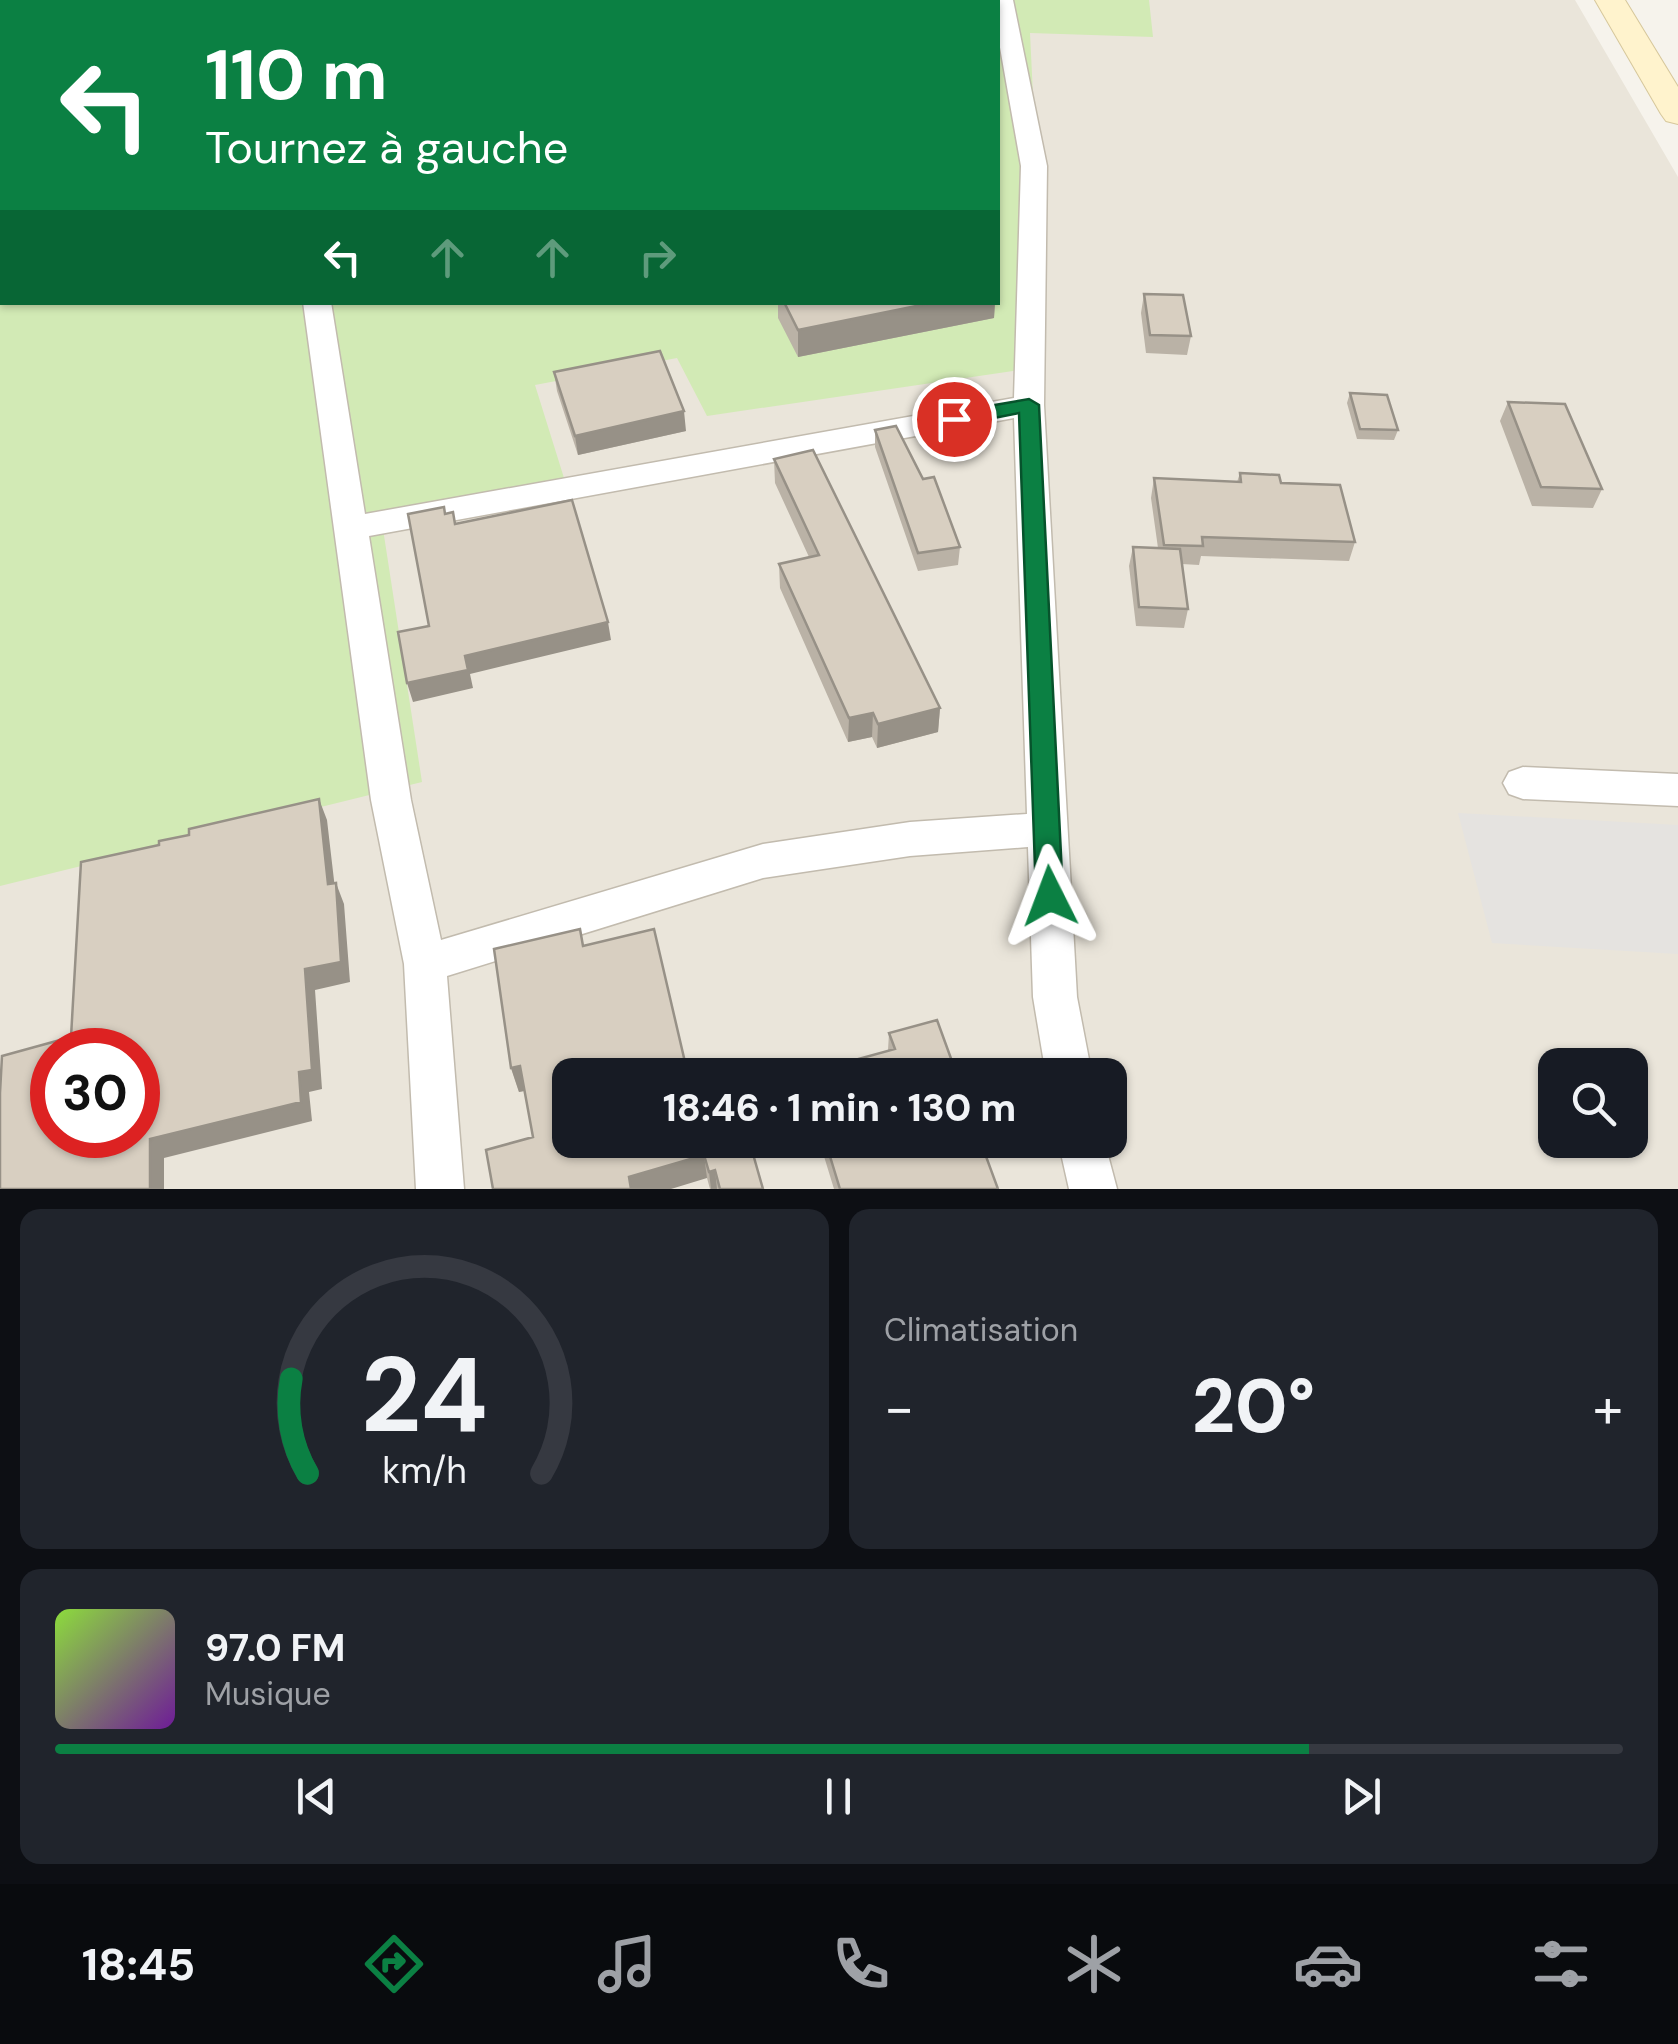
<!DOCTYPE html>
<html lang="fr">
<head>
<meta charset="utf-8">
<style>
	body { margin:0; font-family:"DM Sans",sans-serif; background:#20242c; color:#f1f3f6; height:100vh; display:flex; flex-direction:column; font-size:38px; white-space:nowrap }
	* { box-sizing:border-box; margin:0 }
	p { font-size:32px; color:#9ea1a6 }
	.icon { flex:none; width:55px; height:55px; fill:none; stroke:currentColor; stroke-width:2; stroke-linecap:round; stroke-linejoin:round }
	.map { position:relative; height:1189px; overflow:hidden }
	.sheet { display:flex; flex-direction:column; gap:20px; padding:20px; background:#0d0f14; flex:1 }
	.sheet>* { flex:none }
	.hud { position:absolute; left:0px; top:0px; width:1000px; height:305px; box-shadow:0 2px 8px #0004; background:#0b8043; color:#fff; overflow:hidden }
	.tools { position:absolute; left:1538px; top:1048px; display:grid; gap:20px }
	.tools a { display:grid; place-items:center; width:110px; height:110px; border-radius:20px; background:#171b24; box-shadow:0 2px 8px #0004; font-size:50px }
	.speed { position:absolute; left:30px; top:1028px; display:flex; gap:20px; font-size:50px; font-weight:700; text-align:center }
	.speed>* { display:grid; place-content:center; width:130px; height:130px; border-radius:50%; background:#171b24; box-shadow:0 2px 8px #0004; line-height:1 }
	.speed .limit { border:15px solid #d22; background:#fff; color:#111 }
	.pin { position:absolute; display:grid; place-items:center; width:85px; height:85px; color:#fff; margin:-42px; border:5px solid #fff; border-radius:50%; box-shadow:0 2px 10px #0007 }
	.me { position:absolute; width:110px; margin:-55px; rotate:357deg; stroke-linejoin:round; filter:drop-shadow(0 0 8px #0008) }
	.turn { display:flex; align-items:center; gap:35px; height:210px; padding:0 40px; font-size:45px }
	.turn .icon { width:130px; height:130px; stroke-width:2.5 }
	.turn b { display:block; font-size:70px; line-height:85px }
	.lanes { display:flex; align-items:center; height:95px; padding:0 40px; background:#0003; justify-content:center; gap:50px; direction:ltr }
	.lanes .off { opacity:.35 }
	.big { font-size:75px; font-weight:800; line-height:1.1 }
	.sheet .tile { flex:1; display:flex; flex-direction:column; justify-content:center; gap:15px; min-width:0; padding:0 35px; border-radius:20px; background:#20242c }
	.sheet .dial { align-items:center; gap:0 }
	.dial svg { height:260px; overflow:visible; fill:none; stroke:#363941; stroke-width:7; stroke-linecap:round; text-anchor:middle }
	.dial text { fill:#f1f3f6; stroke:none }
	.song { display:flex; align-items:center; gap:30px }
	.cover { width:120px; height:120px; border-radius:15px; background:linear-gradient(135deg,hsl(90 70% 55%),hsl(280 70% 35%)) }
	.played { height:10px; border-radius:5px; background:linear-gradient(90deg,#0b8043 80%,#363941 80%) }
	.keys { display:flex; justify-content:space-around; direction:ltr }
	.heat { display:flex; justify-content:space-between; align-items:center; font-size:55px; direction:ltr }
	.sheet .tiles { flex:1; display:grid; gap:20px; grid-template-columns:1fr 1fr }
	.tile:last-child { grid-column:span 2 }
	.trip { position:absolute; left:552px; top:1058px; width:575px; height:100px; border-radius:20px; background:#171b24; box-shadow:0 2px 8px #0004; font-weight:800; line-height:100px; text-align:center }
	.tabs { display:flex; height:160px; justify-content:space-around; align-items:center; background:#090b0e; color:#9ea1a6 }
	.tabs .icon { width:70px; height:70px }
	.tabs .active { color:#0b8043 }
	.tabs b { font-size:45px; color:#f1f3f6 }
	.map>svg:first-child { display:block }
</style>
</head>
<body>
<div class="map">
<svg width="1678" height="1189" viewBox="0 0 1678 1189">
	<rect width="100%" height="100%" fill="#f6f3ec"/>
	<!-- residential -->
	<path fill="#eae5da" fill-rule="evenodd" d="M 0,0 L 1575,0 L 1678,177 L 1678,1189 L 0,1189 ZM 2,2 L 998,2 L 998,302 L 2,302 ZM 52,1050 L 138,1050 L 138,1135 L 52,1135 ZM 1555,1065 L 1630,1065 L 1630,1140 L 1555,1140 ZM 570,1075 L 1110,1075 L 1110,1140 L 570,1140 Z"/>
	<!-- green -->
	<path fill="#d2eab5" d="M 891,0 L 1149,0 L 1153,37 L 1030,33 L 1046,366 L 707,416 L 677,358 L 535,385 L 569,494 L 383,529 L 422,782 L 0,886 L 0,238 L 2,302 L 998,302 L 998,2 L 881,2 Z"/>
	<!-- parking -->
	<path fill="#e5e3e0" d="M 1458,813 L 1678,825 L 1678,954 L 1492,943 Z"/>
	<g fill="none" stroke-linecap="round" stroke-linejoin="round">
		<defs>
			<path id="minor" d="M 236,0 L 259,0 L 260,2 L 238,2 Z
				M 991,0 L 1013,0 L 1047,166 L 1044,405 L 1077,997 L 1092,1075 L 1046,1075 L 1033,997 L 1028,847 L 910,856 L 763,878 L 447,976 L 464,1189 L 416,1189 L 404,964 L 371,800 L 303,302 L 331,302 L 365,514 L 1014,398 L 1021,166 L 998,36 L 998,2 ZM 1014,418 L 1027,814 L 910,822 L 763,844 L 441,940 L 411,800 L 369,536 Z
				M 0,10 L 2,10 L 2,24 L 0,24 Z
				M 1523,767 L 1678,774 L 1678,806 L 1523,799 L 1509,794 L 1503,783 L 1509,772 Z
				M 1058,1140 L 1104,1140 L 1117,1189 L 1069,1189 Z"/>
			<path id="secondary" d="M 1595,0 L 1625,0 L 1678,87 L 1678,124 L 1666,121 L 1661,114 Z"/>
		</defs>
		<!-- minor casing -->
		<use href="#minor" stroke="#c2bbae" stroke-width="3"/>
		<!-- secondary casing -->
		<use href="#secondary" stroke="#d6c79b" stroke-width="2"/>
		<!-- minor -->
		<use href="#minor" fill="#fff" fill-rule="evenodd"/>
		<!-- secondary -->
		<use href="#secondary" fill="#fff3cd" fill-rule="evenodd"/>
	</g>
	<!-- wall -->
	<path fill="#bab2a6" d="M 1144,294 L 1191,336 L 1187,355 L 1146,353 L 1141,313 Z
		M 778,302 L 995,302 L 994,318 L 798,357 L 778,318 Z
		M 554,372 L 686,431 L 578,455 L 557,391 Z
		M 1350,393 L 1398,430 L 1394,440 L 1357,439 L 1347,403 Z
		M 1508,402 L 1602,489 L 1593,508 L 1532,506 L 1500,421 Z
		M 875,430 L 960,547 L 958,565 L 918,571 L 875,447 Z
		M 774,459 L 940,708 L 938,732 L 877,748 L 872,737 L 848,742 L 780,588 L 779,564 L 809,557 L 775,483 Z
		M 1240,473 L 1281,483 L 1355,542 L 1349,561 L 1201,556 L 1199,565 L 1182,564 L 1188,609 L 1184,628 L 1136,626 L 1129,566 L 1133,547 L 1158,548 L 1151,498 L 1154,478 L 1237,482 Z
		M 889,1033 L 957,1075 L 888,1050 Z
		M 511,1068 L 570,1075 L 749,1140 L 763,1189 L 710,1189 L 707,1178 L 533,1137 L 525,1091 L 519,1092 Z
		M 819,1140 L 980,1140 L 998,1189 L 834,1189 Z"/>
	<!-- shaded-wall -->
	<path fill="#979187" d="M 0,118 L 2,118 L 2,133 L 0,133 Z
		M 936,302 L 995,302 L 994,318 L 798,357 L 798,330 Z
		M 684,411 L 686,431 L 578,455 L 575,436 Z
		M 608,622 L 611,640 L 470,674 L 473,688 L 413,702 L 407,683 L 465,656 Z
		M 940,708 L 938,732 L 877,748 L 878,724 Z
		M 873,713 L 872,737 L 848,742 L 849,718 Z
		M 319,799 L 327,820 L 337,906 L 328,884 Z
		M 336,883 L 344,904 L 350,982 L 315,990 L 322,1089 L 309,1092 L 312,1121 L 164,1158 L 164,1189 L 150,1189 L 150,1139 L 299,1072 L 305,969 Z
		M 520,1066 L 528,1090 L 519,1092 L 511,1068 Z
		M 704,1155 L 707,1178 L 671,1189 L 631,1189 L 629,1177 Z
		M 715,1170 L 717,1189 L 711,1189 L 709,1172 Z"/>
	<!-- building -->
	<path fill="#d8cfc1" stroke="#979187" stroke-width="2.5" fill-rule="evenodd" d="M 2,72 L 2,118 L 0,118 L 0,79 Z
		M 1144,294 L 1183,295 L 1191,336 L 1150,335 Z
		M 784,302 L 936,302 L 798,330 Z
		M 660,351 L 684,411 L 575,436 L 554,372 Z
		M 1350,393 L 1387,395 L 1398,430 L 1360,429 Z
		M 1508,402 L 1565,404 L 1602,489 L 1541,487 Z
		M 896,426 L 923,479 L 934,477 L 960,547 L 918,553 L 875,430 Z
		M 813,450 L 940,708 L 878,724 L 873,713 L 849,718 L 779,564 L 819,555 L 774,459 Z
		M 1240,473 L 1279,475 L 1281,483 L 1340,485 L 1355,542 L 1202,537 L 1203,546 L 1164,545 L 1154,478 L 1241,482 Z
		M 572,500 L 608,622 L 465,656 L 468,670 L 407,683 L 398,632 L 429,626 L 408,514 L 444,507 L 445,514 L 453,512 L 455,524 Z
		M 1133,547 L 1180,549 L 1188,609 L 1139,607 Z
		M 319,799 L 328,884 L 336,883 L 341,962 L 305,969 L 312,1070 L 299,1072 L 301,1102 L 150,1139 L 150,1189 L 0,1189 L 0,1093 L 2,1056 L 71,1037 L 81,862 L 159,845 L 159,841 L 189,835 L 189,829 ZM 52,1050 L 138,1050 L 138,1135 L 52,1135 Z
		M 580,929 L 583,946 L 654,929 L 688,1075 L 570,1075 L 570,1140 L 749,1140 L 763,1189 L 720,1189 L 715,1170 L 709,1172 L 704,1155 L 629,1177 L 631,1189 L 493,1189 L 486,1150 L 533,1137 L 520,1066 L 511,1068 L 494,949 Z
		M 937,1020 L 957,1075 L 805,1075 L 804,1074 L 895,1049 L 889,1033 Z
		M 825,1140 L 980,1140 L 998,1189 L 840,1189 Z"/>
	<!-- route -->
	<path fill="#0b8043" stroke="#07532c" stroke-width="2.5" d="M 1029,399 L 1039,405 L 1063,896 L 1059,904 L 1050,907 L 1040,904 L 1036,896 L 1019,413 L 954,426 L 943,419 L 954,412 Z"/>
</svg>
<div class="tools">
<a><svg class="icon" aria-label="search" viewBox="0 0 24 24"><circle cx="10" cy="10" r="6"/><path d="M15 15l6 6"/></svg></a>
</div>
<div class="speed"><div class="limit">30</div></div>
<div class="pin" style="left:954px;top:419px;background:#d93025"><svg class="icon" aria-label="arrive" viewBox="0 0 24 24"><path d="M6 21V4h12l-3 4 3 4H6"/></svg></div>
<svg class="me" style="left:1050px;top:896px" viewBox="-20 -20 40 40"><path d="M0-17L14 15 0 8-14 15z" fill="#0b8043" stroke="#fff" stroke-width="4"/></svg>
<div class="trip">18:46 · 1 min · 130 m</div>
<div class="hud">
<div class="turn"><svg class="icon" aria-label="left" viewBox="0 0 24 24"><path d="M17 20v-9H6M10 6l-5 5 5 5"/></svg><div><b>110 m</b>Tournez à gauche</div></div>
<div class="lanes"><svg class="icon" aria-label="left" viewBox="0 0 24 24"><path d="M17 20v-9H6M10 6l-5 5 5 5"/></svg><svg class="icon off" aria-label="ahead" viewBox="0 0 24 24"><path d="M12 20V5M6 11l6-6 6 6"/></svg><svg class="icon off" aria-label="ahead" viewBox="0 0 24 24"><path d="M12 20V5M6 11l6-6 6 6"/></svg><svg class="icon off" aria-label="right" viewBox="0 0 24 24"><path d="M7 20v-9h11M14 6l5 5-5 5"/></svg></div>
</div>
</div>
<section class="sheet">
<div class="tiles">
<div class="tile dial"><svg viewBox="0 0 100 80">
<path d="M14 69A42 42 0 1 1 86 69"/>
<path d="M14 69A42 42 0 0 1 9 40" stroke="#0b8043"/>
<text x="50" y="56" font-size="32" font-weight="700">24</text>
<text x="50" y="72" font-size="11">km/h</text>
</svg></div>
<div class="tile"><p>Climatisation</p>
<div class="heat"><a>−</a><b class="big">20°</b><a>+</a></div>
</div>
<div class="tile">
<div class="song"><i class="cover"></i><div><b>97.0 FM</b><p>Musique</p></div></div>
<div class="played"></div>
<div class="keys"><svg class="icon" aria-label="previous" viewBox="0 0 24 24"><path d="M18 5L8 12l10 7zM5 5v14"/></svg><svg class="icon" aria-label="pause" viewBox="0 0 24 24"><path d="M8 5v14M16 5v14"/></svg><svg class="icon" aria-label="next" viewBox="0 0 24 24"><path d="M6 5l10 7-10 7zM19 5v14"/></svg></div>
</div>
</div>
</section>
<nav class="tabs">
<b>18:45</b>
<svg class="icon active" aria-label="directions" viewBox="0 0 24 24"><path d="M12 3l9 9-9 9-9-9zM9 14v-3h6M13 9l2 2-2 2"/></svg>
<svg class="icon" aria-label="music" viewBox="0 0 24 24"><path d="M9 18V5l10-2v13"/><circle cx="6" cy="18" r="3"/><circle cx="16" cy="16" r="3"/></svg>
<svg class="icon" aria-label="phone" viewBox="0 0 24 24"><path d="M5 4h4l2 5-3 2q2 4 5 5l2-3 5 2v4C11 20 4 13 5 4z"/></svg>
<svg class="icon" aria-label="climate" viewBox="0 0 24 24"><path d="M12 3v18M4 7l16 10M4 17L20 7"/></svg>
<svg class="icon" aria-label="car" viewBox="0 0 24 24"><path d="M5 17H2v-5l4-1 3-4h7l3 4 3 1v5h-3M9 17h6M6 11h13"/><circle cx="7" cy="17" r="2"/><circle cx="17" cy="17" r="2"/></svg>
<svg class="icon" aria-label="filters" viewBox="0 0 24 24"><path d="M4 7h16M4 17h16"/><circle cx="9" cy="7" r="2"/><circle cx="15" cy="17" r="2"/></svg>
</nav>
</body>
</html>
